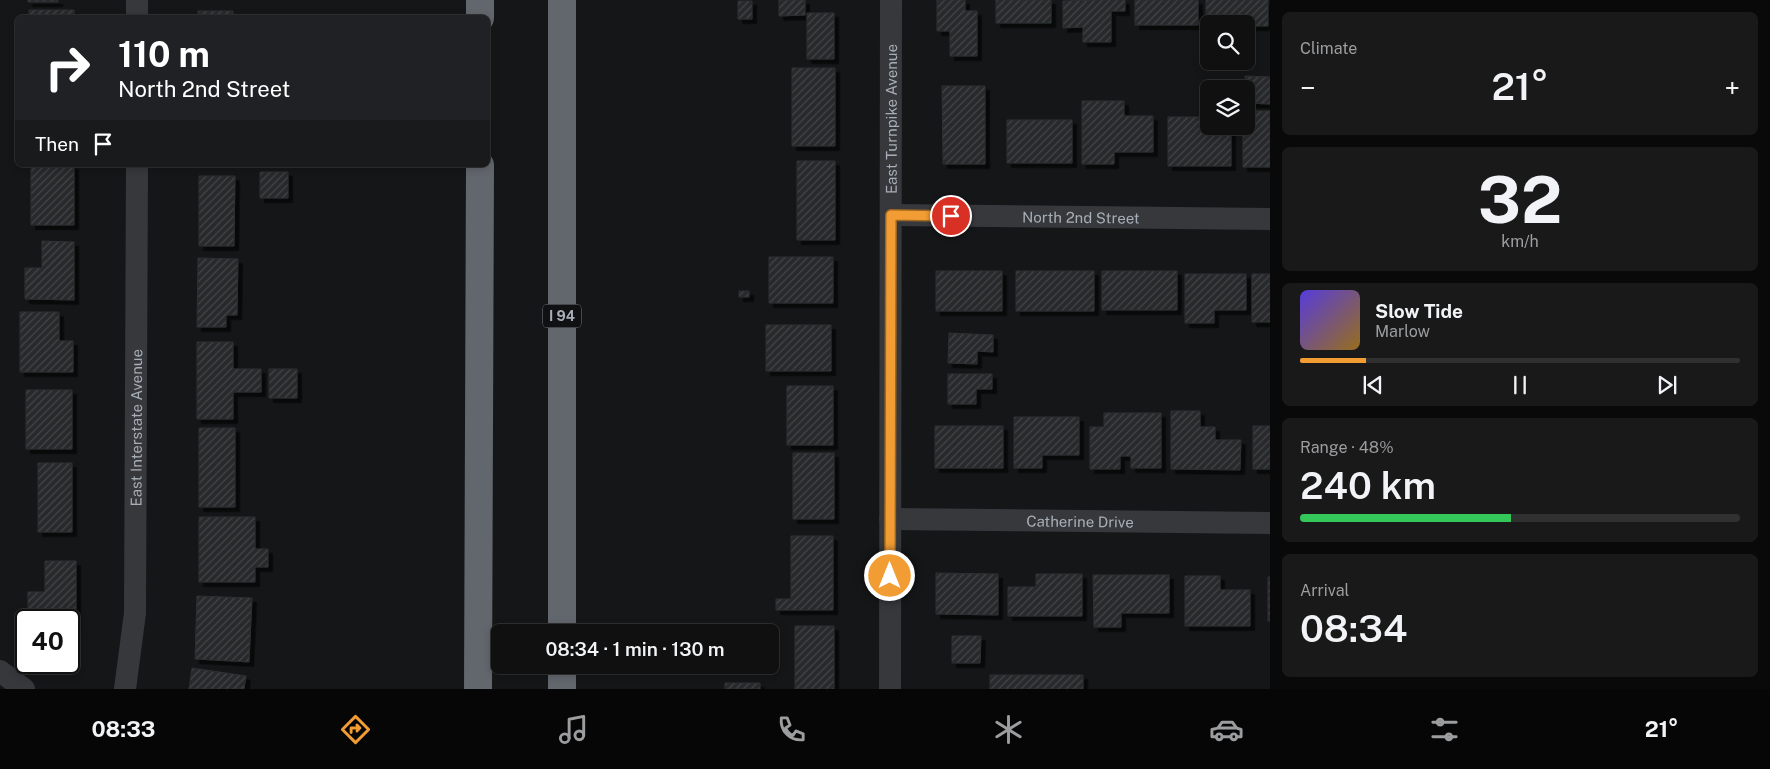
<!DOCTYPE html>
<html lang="en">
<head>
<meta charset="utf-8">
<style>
	body { margin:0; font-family:"Public Sans",sans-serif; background:#19191a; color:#f1f3f6; height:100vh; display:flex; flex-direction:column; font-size:19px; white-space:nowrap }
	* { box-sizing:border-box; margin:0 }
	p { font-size:16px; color:#9c9d9f }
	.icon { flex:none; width:28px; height:28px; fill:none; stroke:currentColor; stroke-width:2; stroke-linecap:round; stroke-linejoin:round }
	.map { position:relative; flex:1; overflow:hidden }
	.side { display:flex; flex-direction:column; gap:12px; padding:12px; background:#090909; width:500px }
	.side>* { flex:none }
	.guide { position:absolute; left:15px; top:15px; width:475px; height:152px; border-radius:8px; box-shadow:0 2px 8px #0003,0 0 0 1px #303031; background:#202124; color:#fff; overflow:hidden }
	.tools { position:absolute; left:1200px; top:15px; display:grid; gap:10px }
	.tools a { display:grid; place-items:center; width:55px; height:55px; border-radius:8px; background:#101011; box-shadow:0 2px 8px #0003,0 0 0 1px #303031; font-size:25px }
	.speed { position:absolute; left:15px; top:609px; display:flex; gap:10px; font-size:25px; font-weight:700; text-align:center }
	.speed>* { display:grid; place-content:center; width:65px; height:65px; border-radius:50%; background:#101011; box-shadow:0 2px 8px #0003,0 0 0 1px #303031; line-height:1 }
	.speed .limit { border:2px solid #111; border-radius:8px; background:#fff; color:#111 }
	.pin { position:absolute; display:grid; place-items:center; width:42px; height:42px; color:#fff; margin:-21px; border:2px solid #fff; border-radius:50%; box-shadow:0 1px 5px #0007 }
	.me { position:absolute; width:55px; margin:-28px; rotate:0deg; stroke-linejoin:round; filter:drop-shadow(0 0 4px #0008) }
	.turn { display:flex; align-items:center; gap:18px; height:105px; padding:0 20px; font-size:22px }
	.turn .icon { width:65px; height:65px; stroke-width:2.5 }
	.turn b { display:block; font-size:35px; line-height:42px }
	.then { display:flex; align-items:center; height:48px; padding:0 20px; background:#0003; gap:10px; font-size:19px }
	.big { font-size:38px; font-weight:600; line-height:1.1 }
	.side .tile { flex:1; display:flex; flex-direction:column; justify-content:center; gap:8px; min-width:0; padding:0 18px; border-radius:8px; background:#19191a }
	.side .dial { align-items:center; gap:0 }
	.dial b { font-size:65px; line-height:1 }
	.song { display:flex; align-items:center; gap:15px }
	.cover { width:60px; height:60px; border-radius:8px; background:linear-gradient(135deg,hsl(250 70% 55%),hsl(40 70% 35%)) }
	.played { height:5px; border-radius:2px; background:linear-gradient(90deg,#f19d34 15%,#303031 15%) }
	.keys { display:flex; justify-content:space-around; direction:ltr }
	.heat { display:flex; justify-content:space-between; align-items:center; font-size:28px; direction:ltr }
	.charge { height:8px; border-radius:4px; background:linear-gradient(90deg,#34c759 48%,#303031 0) }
	.trip { position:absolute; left:491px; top:624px; width:288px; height:50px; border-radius:8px; background:#101011; box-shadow:0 2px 8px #0003,0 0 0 1px #303031; font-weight:600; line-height:50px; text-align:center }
	.tabs { display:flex; height:80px; justify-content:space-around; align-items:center; background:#060607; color:#9c9d9f }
	.tabs .icon { width:35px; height:35px }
	.tabs .on { color:#f19d34 }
	.tabs b { font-size:22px; color:#f1f3f6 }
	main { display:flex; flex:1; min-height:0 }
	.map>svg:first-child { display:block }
</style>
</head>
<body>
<main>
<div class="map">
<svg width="1270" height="689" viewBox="0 0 1270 689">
	<defs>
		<pattern id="building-hatch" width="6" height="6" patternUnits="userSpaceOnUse" patternTransform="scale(1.25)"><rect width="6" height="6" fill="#28292b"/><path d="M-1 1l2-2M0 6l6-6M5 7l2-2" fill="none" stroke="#444648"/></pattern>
		<filter id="shadow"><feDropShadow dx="4.5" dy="4.5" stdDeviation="0" flood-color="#0009"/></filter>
	</defs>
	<rect width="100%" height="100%" fill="#151617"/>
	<!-- building -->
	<path fill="url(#building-hatch)" stroke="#2f3033" filter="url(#shadow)" d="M 28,0 L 58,0 L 58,2 L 28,2 Z
		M 779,0 L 805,0 L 805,15 L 779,16 Z
		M 937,0 L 965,0 L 965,11 L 977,11 L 977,56 L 950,56 L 950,31 L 937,31 Z
		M 996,0 L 1051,0 L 1051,23 L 996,23 Z
		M 1097,0 L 1125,0 L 1125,11 L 1111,11 L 1111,42 L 1083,42 L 1083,27 L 1063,28 L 1063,1 Z
		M 1135,0 L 1198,0 L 1198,25 L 1135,25 Z
		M 1206,0 L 1268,0 L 1268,26 L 1246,26 L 1246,24 L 1209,24 L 1206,26 Z
		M 738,1 L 752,1 L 752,19 L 738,19 Z
		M 29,10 L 74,10 L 74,18 L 29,18 Z
		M 198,11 L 233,11 L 233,18 L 198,18 Z
		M 807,13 L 834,13 L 834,59 L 807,59 Z
		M 792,68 L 835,68 L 835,146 L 792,146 Z
		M 1245,76 L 1270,77 L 1270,104 L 1246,103 Z
		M 942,86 L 985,86 L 985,164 L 943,164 Z
		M 1082,101 L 1124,101 L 1124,116 L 1153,116 L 1153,152 L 1114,152 L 1114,164 L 1082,164 Z
		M 1246,111 L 1270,111 L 1270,167 L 1243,167 L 1243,126 L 1246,126 Z
		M 1168,117 L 1201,117 L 1201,126 L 1231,126 L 1231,166 L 1168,166 Z
		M 1007,120 L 1072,120 L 1072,163 L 1007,163 Z
		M 797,161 L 835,161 L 835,240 L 797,240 Z
		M 31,165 L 74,165 L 74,225 L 31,225 Z
		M 260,172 L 288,172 L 288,198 L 260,198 Z
		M 199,176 L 235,176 L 234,246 L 199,246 Z
		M 42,241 L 74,242 L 74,300 L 25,299 L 25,268 L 42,268 Z
		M 769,257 L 833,257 L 833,303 L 769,303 Z
		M 198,258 L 238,259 L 237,315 L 226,315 L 226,327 L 197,327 Z
		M 936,271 L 1002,271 L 1002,311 L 936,311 Z
		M 1016,271 L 1094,271 L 1094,311 L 1016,311 Z
		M 1102,271 L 1177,271 L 1177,310 L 1102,310 Z
		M 1185,274 L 1246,274 L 1246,310 L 1214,310 L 1214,323 L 1185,323 Z
		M 1252,274 L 1270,274 L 1270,322 L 1252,322 Z
		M 739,291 L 749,291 L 749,297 L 739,297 Z
		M 20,312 L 59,312 L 59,341 L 73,341 L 73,372 L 20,372 Z
		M 766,325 L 831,325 L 831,371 L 766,371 Z
		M 949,333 L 993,335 L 993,352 L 977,351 L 977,364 L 948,363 Z
		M 197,342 L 233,342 L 233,369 L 261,369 L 261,392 L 233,392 L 233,419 L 197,419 Z
		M 269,369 L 297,369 L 297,398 L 269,398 Z
		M 948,374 L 992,374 L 992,389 L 976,389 L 976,404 L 948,404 Z
		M 787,386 L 833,386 L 833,445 L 787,445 Z
		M 26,390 L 72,390 L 72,449 L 26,449 Z
		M 1171,411 L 1200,411 L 1200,427 L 1215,427 L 1215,440 L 1241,440 L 1240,470 L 1171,469 Z
		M 1104,413 L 1161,413 L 1161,468 L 1131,468 L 1131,456 L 1120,456 L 1120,469 L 1090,469 L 1090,427 L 1104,427 Z
		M 1014,417 L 1079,417 L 1079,455 L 1042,455 L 1042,468 L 1014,468 Z
		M 935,426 L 1003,426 L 1003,468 L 935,468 Z
		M 1253,426 L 1270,426 L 1270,469 L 1253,469 Z
		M 199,428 L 235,428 L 235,507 L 199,507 Z
		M 793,453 L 834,453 L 834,519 L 793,519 Z
		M 38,463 L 72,463 L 72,532 L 38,532 Z
		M 199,517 L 255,517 L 255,549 L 268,549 L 268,567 L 255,567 L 255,582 L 199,582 Z
		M 791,536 L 833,536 L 833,610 L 776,610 L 776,599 L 791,599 Z
		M 45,561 L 76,561 L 76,633 L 69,633 L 69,620 L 28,620 L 28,592 L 45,592 Z
		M 936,573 L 998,574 L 998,615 L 936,614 Z
		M 1036,574 L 1082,574 L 1082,616 L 1008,616 L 1008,587 L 1036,587 Z
		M 1093,575 L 1169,575 L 1169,613 L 1121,613 L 1121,627 L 1094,627 Z
		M 1185,576 L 1220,576 L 1220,590 L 1250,590 L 1250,626 L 1185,626 Z
		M 1268,577 L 1270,577 L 1270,621 L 1268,621 Z
		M 197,596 L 252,598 L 249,662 L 195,659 Z
		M 795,626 L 834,626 L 834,689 L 795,689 Z
		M 952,636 L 981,636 L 980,663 L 952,663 Z
		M 192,668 L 246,676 L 244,689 L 189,689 Z
		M 990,675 L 1083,675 L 1083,689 L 990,689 Z
		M 725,683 L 760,683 L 760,689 L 725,689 Z"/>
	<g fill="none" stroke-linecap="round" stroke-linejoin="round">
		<!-- minor -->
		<g stroke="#36383c" stroke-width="22">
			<path d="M 137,18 L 137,0"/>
			<path id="s1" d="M 891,215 L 1270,219"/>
			<path id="s2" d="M 890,519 L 1270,523"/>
			<path d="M 0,671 L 24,689"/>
			<path id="s3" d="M 125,689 L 135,613 L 137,165"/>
			<path id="s4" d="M 890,689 L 891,0"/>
		</g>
		<!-- highway -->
		<path stroke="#62676d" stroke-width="28" d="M 480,0 L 480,18
			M 562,632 L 562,0
			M 478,689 L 480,165
			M 562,689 L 562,665"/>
	</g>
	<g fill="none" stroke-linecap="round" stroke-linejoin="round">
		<defs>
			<path id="route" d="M 890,576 L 891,215 L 951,216"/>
		</defs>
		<!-- route casing -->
		<use href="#route" stroke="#9d6622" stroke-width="12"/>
		<!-- route -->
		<use href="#route" stroke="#f19d34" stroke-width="9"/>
	</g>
	<g text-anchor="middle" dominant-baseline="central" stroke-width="5" stroke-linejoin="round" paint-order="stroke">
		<!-- shield labels -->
		<rect fill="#101112" stroke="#7a7f86" stroke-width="1" x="543" y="304.5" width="38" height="23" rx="4"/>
		<g font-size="14" font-weight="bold" fill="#a7aeb7">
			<text x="562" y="316">I 94</text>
		</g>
		<!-- street labels -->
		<g font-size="15" fill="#a7aeb7" stroke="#101112">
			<text stroke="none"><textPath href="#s4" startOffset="570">East Turnpike Avenue</textPath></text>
			<text stroke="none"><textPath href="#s1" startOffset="190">North 2nd Street</textPath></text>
			<text stroke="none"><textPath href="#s3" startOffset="262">East Interstate Avenue</textPath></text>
			<text stroke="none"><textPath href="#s2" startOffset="190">Catherine Drive</textPath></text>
		</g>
	</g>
</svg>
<div class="tools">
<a><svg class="icon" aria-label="search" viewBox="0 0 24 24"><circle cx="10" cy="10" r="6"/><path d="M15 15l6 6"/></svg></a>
<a><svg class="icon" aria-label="layers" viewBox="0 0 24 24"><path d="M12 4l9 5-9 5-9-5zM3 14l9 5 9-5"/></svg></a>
</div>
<div class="speed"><div class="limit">40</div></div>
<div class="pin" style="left:951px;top:216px;background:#d93025"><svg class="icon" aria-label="arrive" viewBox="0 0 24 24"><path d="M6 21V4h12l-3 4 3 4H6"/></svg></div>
<svg class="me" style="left:890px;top:576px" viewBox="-20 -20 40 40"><circle r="17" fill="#f19d34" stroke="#fff" stroke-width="3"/><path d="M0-11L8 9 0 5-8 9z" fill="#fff"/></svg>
<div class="trip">08:34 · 1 min · 130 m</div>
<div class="guide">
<div class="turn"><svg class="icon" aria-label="right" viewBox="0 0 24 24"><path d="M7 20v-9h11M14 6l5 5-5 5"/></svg><div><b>110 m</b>North 2nd Street</div></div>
<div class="then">Then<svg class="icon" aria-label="arrive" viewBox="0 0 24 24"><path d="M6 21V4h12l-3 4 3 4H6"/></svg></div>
</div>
</div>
<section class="side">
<div class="tile"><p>Climate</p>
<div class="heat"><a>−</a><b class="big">21°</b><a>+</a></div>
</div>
<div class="tile dial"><b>32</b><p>km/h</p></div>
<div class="tile">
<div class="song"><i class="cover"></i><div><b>Slow Tide</b><p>Marlow</p></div></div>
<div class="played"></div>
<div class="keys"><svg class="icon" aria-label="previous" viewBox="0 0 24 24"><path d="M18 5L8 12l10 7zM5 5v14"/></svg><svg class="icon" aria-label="pause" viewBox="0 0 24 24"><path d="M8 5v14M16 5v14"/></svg><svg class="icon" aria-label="next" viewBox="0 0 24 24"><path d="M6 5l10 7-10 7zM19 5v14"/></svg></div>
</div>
<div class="tile"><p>Range · 48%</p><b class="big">240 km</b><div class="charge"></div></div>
<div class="tile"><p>Arrival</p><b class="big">08:34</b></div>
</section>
</main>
<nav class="tabs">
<b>08:33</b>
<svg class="icon on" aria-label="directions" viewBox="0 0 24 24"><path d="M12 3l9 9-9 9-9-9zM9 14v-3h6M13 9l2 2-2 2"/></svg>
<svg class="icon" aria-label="music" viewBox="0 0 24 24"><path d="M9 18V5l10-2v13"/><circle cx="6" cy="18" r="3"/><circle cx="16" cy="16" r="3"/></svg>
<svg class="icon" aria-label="phone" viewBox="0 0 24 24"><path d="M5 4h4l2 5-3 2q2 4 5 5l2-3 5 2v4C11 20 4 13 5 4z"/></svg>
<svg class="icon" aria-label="climate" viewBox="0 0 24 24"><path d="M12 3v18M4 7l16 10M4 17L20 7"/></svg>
<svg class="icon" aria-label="car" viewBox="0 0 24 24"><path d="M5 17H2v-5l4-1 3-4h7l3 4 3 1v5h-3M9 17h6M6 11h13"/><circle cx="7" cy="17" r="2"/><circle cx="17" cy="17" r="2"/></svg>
<svg class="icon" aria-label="filters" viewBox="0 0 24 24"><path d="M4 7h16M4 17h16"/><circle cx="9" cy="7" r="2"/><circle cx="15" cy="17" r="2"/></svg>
<b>21°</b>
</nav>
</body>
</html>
